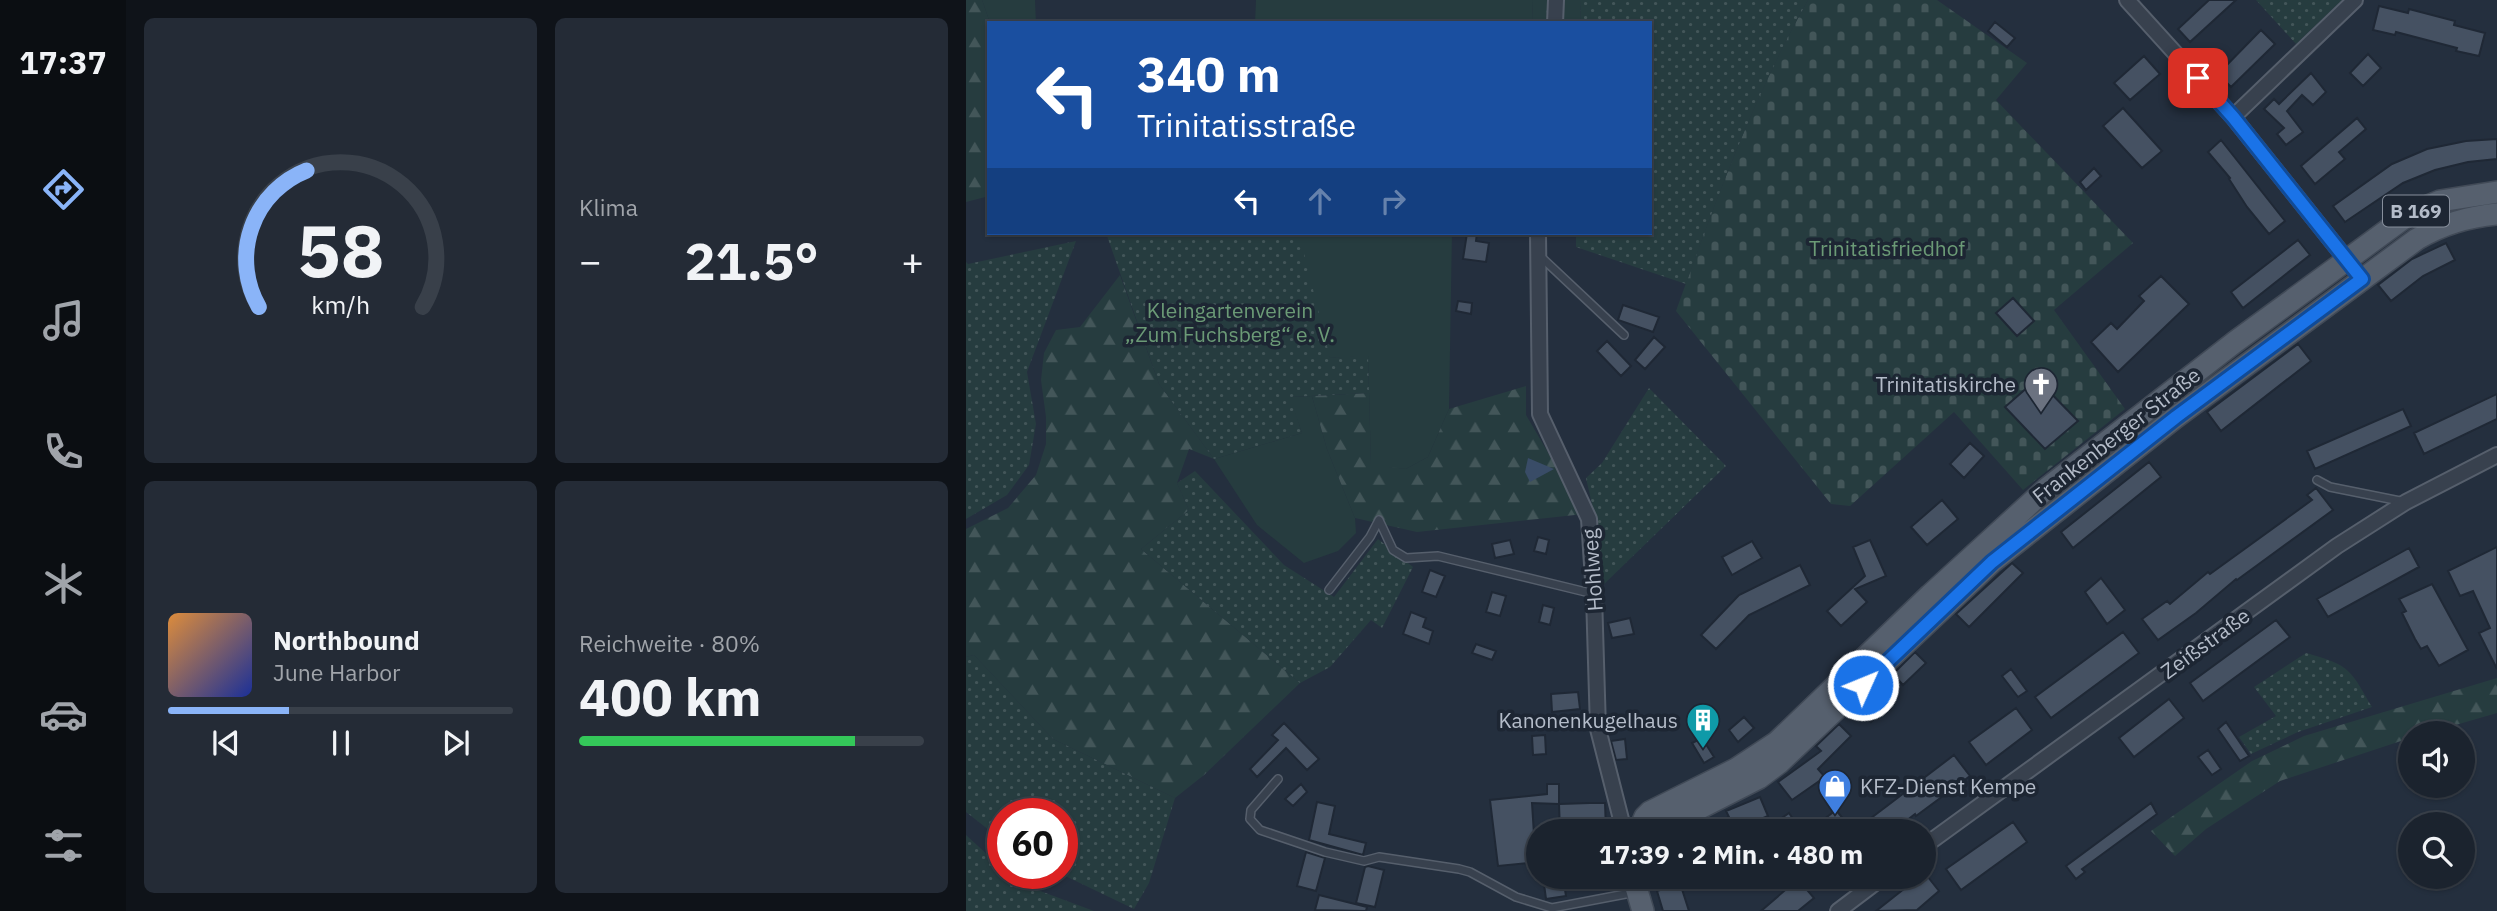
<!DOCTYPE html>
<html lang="de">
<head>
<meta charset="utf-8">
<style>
	body { margin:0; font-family:"IBM Plex Sans",sans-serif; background:#242b36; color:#f1f3f6; height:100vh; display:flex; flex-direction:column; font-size:26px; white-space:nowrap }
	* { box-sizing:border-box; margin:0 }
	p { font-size:23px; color:#a0a4aa }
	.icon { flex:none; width:38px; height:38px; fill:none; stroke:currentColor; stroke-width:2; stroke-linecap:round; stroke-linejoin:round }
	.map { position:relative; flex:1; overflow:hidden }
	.side { display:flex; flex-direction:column; gap:18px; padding:18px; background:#0f1319; width:840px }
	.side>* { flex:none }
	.top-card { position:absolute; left:21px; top:21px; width:665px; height:214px; border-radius:0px; box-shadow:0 2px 5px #0004,0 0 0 2px #39404a; background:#1a4fa0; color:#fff; overflow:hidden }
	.fabs { position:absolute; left:1432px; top:721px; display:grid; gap:14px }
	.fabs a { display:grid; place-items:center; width:77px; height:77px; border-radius:50%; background:#1b232e; box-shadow:0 2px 5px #0004,0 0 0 2px #39404a; font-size:35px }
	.speed { position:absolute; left:21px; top:798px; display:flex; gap:14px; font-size:35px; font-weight:700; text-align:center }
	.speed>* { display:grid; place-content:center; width:91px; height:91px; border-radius:50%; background:#1b232e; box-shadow:0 2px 5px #0004,0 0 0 2px #39404a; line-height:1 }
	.speed .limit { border:10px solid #d22; background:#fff; color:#111 }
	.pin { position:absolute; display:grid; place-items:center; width:60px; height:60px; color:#fff; margin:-30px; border-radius:14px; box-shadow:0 4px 10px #0006 }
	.me { position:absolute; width:77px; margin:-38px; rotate:46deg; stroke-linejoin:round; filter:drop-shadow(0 0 5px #0008) }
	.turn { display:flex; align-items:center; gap:24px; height:147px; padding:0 35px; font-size:32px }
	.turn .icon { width:91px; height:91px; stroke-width:2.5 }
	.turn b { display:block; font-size:49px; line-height:60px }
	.lanes { display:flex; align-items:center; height:66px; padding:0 35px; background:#0003; justify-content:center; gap:35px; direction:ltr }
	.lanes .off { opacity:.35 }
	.big { font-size:52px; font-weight:700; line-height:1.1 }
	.side .card { flex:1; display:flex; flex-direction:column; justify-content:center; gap:10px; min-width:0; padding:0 24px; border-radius:10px; background:#242b36 }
	.side .dial { align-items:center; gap:0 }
	.dial svg { height:182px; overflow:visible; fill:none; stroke:#39404a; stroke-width:7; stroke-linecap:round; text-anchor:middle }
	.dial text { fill:#f1f3f6; stroke:none }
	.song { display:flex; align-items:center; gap:21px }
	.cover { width:84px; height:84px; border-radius:10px; background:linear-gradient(135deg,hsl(30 70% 55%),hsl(230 70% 35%)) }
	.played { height:7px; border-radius:4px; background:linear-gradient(90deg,#8ab4f8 35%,#39404a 35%) }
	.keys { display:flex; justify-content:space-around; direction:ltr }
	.heat { display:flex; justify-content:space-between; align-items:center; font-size:38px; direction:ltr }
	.charge { height:10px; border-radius:5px; background:linear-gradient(90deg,#34c759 80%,#39404a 0) }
	.side .tiles { flex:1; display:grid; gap:18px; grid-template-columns:repeat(2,1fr) }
	.trip { position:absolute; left:560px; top:819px; width:410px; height:70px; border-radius:35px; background:#1b232e; box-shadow:0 2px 5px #0004,0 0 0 2px #39404a; font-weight:700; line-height:70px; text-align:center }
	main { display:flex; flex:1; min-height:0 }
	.tab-bar { display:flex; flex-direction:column; width:126px; justify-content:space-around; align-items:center; background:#0b0e12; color:#a0a4aa }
	.tab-bar .icon { width:49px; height:49px }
	.tab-bar .on { color:#8ab4f8 }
	.tab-bar b { font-size:32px; color:#f1f3f6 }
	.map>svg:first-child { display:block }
</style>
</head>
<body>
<main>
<nav class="tab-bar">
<b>17:37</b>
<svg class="icon on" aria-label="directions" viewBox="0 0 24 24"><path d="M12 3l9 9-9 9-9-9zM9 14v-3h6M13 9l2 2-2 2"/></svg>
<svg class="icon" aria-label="music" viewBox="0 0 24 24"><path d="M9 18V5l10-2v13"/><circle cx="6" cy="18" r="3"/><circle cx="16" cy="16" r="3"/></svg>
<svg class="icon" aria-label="phone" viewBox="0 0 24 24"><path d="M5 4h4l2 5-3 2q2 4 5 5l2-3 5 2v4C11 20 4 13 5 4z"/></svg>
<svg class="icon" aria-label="climate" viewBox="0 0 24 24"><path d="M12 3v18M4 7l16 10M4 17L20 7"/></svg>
<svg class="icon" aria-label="car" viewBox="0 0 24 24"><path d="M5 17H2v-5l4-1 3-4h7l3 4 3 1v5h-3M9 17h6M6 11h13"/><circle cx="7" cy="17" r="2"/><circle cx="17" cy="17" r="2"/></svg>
<svg class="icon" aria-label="filters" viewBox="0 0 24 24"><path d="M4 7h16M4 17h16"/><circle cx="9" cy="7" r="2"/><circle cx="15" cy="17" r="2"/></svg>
</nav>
<section class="side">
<div class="tiles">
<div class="card dial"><svg viewBox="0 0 100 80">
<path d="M14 69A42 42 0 1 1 86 69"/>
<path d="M14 69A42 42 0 0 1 35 9" stroke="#8ab4f8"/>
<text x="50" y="56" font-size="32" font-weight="700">58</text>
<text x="50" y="72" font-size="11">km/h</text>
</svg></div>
<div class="card"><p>Klima</p>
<div class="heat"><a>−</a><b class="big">21.5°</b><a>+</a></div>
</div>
<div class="card">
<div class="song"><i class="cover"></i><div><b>Northbound</b><p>June Harbor</p></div></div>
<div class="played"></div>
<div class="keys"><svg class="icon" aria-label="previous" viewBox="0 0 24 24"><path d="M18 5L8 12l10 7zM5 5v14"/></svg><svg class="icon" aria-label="pause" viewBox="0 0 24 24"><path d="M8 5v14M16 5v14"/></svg><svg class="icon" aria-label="next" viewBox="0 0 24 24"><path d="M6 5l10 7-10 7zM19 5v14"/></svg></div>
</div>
<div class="card"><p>Reichweite · 80%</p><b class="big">400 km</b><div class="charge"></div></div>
</div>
</section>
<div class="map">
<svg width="1531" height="911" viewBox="0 0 1531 911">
	<defs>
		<pattern id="forest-firs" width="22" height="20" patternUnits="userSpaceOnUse" patternTransform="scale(1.75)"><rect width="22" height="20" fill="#263c3f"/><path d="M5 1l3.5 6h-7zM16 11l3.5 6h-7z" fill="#435659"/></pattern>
		<pattern id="cemetery-stones" width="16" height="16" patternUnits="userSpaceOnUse" patternTransform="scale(1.75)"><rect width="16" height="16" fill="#263c3f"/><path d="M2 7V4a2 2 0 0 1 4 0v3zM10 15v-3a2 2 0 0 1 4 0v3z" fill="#435659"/></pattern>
		<pattern id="park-dots" width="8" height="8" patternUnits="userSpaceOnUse" patternTransform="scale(1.75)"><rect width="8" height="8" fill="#263c3f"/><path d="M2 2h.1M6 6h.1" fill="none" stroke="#435659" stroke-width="1.8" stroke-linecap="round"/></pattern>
	</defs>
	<rect width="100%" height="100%" fill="#242f3e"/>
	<!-- grass -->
	<path fill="#263c3f" d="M 16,0 L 69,0 L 70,23 L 24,23 Z
		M 290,0 L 567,0 L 566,23 L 289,23 Z
		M 305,233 L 486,233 L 483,409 L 462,457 L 440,469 L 405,466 L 402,356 L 364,358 Z
		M 346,396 L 361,449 L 389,518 L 390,533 L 372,551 L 338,563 L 291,525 L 248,459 L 336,433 L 323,397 Z"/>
	<!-- forest -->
	<path fill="url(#forest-firs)" d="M 0,0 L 16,0 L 24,23 L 23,196 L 0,202 Z
		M 567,0 L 615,0 L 614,23 L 566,23 Z
		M 154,275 L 193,384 L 248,459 L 223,449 L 211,483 L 223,510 L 175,549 L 334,683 L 238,775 L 209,798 L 87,739 L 8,655 L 0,657 L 0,529 L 42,508 L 70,475 L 80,444 L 80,417 L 75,380 L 78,353 L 90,330 L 114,327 Z
		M 560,386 L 560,415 L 618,514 L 451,532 L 389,518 L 361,449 L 346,396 L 403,393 L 405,465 L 440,469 L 462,457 L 483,409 Z
		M 1531,678 L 1531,713 L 1462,733 L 1444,733 L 1444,738 L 1314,781 L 1240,829 L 1209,856 L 1185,831 L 1286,761 L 1338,736 Z"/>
	<!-- cemetery -->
	<path fill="url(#cemetery-stones)" d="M 842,0 L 971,0 L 1061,63 L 1030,100 L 1167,243 L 1088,310 L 1159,409 L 1057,490 L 988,412 L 884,506 L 865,504 L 710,311 C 748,205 786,99 842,0 Z"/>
	<!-- park -->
	<path fill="url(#park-dots)" d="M 615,0 L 842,0 C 791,91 755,186 720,284 L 610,247 L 610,233 L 684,233 L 684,23 L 614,23 Z
		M 1290,0 L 1376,0 L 1330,44 Z
		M 140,233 L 333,233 L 364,358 L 402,355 L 403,393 L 324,397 L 336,433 L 248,459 L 193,384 Z
		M 110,241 L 61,372 L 70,424 L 63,465 L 41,495 L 0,519 L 0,262 L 2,264 Z
		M 683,388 L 760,466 L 635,587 L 632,530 L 620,478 L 636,463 Z
		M 229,471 L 318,565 L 368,597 L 412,539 L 447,567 L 416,628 L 405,620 L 364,667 L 334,683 L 175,549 L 223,510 L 211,483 Z
		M 1340,653 C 1384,665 1384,669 1406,707 L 1332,732 L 1285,754 L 1273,737 L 1310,716 L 1288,687 Z
		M 8,655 L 87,739 L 209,798 L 183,883 L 168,909 L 93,873 L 96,873 L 96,814 L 37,814 L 37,841 L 0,812 L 0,657 Z
		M 0,835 L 37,869 L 37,873 L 41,873 L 50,882 L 128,911 L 0,911 Z"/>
	<!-- water -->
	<path fill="#394c67" d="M 562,458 L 588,469 L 564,482 L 559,472 Z"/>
	<!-- building -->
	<path fill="#455162" stroke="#1f2835" stroke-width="2" d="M 1243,0 L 1270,0 L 1224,42 L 1212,29 Z
		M 1413,6 L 1442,13 L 1443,9 L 1489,21 L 1488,25 L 1519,33 L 1513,56 L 1490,51 L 1491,48 L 1430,32 L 1429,35 L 1407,30 Z
		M 1029,22 L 1049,38 L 1041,47 L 1022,31 Z
		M 1295,30 L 1309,44 L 1265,87 L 1252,74 Z
		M 1402,54 L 1415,68 L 1397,86 L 1384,73 Z
		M 1178,56 L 1194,74 L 1164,100 L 1148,83 Z
		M 1345,73 L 1360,92 L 1347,105 L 1336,95 L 1321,111 L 1337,132 L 1320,145 L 1311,134 L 1318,128 L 1298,109 L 1308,99 L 1313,104 Z
		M 1157,108 L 1196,151 L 1176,168 L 1137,126 Z
		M 1391,118 L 1400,129 L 1373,152 L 1379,159 L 1349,184 L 1335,166 Z
		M 1531,139 L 1531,159 L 1502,162 L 1469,170 L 1437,183 L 1379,222 L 1367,206 L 1426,164 L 1461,149 L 1500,141 Z
		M 1255,140 L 1319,221 L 1303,234 L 1281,207 L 1263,179 L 1264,178 L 1242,152 Z
		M 1128,168 L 1135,176 L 1120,190 L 1114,182 Z
		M 501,233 L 511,233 L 510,241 L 523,243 L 520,262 L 497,259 Z
		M 1332,240 L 1344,255 L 1277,308 L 1265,292 Z
		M 1480,243 L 1489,260 L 1457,276 L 1425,301 L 1412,285 L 1446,259 Z
		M 1195,276 L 1223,304 L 1152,372 L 1125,342 L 1145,323 L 1151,329 L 1178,301 L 1173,296 Z
		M 1047,298 L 1068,321 L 1051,336 L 1030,313 Z
		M 492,301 L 506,303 L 505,314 L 490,311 Z
		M 657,305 L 693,317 L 687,332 L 652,320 Z
		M 688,337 L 699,347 L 679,369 L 669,360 Z
		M 641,341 L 665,366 L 655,376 L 631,351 Z
		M 1332,344 L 1345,361 L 1255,431 L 1241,412 Z
		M 1071,379 L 1112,421 L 1079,449 L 1039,407 Z
		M 1531,394 L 1531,419 L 1458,454 L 1448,433 Z
		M 1437,409 L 1445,426 L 1349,469 L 1341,451 Z
		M 1004,443 L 1018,456 L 998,478 L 984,464 Z
		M 1183,462 L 1195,477 L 1107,548 L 1095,532 Z
		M 1350,488 L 1367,510 L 1271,580 L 1270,579 L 1230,613 L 1192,640 L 1176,619 L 1201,601 L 1204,604 L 1242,572 L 1244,574 L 1346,500 L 1341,495 Z
		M 976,500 L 992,519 L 961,545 L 945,527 Z
		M 572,537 L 583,540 L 580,554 L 568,551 Z
		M 544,540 L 548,554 L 529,558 L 526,544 Z
		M 904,540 L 920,576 L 889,589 L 901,602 L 875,626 L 861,611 L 899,576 L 887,547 Z
		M 786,541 L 796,558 L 766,575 L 756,557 Z
		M 1531,547 L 1531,669 L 1513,633 L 1524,628 L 1507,591 L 1494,596 L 1482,571 Z
		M 1443,548 L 1453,567 L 1362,617 L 1351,599 Z
		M 1046,563 L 1057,573 L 1003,627 L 990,614 Z
		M 834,565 L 844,585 L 783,615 L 750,649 L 735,635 L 773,595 Z
		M 464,570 L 479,576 L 470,597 L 456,592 Z
		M 1135,578 L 1159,610 L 1141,624 L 1119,592 Z
		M 1466,584 L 1502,650 L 1473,666 L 1461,646 L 1455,649 L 1449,639 L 1436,613 L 1440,611 L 1433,599 Z
		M 526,592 L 540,596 L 534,616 L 520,612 Z
		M 577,605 L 588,608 L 584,625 L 573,622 Z
		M 445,612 L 460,618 L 457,627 L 467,631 L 463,644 L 437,634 Z
		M 664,618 L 668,634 L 646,638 L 642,623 Z
		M 1310,620 L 1324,637 L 1237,701 L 1224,683 Z
		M 1157,632 L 1173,653 L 1085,718 L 1069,697 Z
		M 510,644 L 530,651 L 526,660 L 506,653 Z
		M 949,652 L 960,663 L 937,685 L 927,674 Z
		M 1045,669 L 1061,691 L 1052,697 L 1036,676 Z
		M 913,687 L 924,698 L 924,702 L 905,722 L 891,708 Z
		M 612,692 L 614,709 L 586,712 L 585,694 Z
		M 1203,699 L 1218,718 L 1168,757 L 1153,738 Z
		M 1050,708 L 1066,730 L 1020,765 L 1003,742 Z
		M 778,717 L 788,728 L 772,742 L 763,730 Z
		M 1260,722 L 1283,756 L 1274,761 L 1252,729 Z
		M 318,723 L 353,759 L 341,770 L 320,748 L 291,777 L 284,769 L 312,740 L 306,735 Z
		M 873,724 L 885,736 L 852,769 L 859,777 L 826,800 L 812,782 L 855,751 L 850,746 Z
		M 579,735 L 580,754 L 567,755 L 566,736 Z
		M 736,738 L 748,757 L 738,763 L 726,743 Z
		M 659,739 L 661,759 L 650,760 L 645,741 Z
		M 1242,750 L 1255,769 L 1246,775 L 1232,757 Z
		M 988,755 L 1004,776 L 950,816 L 949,814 L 927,831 L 888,831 Z
		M 335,784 L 341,792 L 327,806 L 319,799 Z
		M 581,784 L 593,784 L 593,804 L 566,803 L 569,850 L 571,850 L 572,862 L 532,866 L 524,800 L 581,794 Z
		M 794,797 L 802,816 L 767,831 L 732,831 L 763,817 L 760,811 Z
		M 351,802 L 369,806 L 363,834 L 400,843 L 397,855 L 343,840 Z
		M 624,803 L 639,803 L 640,830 L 594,831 L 593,804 Z
		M 1185,803 L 1191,814 L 1116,869 L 1119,872 L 1110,879 L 1100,866 Z
		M 870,810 L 887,831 L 843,831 Z
		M 823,813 L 835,831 L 820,831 L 813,820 Z
		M 1047,822 L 1061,842 L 995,890 L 980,869 Z
		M 340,852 L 359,858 L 350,891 L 331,886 Z
		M 402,866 L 418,870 L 409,907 L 390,903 L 399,867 Z
		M 958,872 L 973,891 L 951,910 L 910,911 L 953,877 L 957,877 Z
		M 577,877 L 597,877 L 600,896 L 580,899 Z
		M 832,879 L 848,898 L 832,911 L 795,911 Z
		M 714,883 L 723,911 L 697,911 L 691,891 Z
		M 353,895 L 401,907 L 400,911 L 349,910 Z"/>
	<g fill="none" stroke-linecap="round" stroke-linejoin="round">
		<defs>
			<path id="lane" d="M 574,256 L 658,335
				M 1351,480 L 1364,487 L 1439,502
				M 363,590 L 404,537 L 413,520 L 427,550 L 440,558 L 472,556 L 628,594
				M 312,779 L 285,810 L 284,819 L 294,830 L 359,852 L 398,861 L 413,857 L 493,869 L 504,872 L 550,897 L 586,908 L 670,892"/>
			<path id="street" d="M 1161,0 L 1267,117 L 1396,279
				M 589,23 L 590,0
				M 1267,117 L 1389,0
				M 572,233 L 574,414 L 623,519 L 628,595 L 632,729 L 658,831
				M 957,847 L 1371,546 L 1440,502 L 1531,455
				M 872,911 L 917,877"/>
			<path id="primary" d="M 673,831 L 679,817 L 684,812 L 770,769 L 811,742 L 964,595 L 1080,489 L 1269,342 L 1445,213 L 1474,201 L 1531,192
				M 689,831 L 793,778 L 813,763 L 1026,562 L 1210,417 L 1451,239 C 1477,224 1501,217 1531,214
				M 667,877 L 677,911"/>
		</defs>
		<!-- lane casing -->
		<use href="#lane" stroke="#565f6c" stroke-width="10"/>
		<!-- street casing -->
		<use href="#street" stroke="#565f6c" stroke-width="18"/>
		<!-- primary casing -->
		<use href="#primary" stroke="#414a57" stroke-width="24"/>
		<!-- lane -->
		<use href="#lane" stroke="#38414e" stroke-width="7"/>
		<!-- street -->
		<use href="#street" stroke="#38414e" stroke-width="14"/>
		<!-- primary -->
		<use href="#primary" stroke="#56606e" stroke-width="21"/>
	</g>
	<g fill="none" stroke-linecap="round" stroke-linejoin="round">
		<defs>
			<path id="route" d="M 897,685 L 1026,562 L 1210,417 L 1396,279 L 1267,117 L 1232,78"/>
		</defs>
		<!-- route casing -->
		<use href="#route" stroke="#114b97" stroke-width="18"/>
		<!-- route -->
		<use href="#route" stroke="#1a73e8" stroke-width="12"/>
	</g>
	<!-- icons -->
	<defs>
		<symbol id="church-pin" viewBox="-11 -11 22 30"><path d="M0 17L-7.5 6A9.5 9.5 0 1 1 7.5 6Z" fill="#6b7280" stroke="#1d2633"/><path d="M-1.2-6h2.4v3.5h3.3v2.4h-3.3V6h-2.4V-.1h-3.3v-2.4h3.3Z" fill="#fff"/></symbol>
		<symbol id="building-pin" viewBox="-11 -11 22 30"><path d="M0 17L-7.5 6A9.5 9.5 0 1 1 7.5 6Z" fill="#0f9aa8" stroke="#1d2633"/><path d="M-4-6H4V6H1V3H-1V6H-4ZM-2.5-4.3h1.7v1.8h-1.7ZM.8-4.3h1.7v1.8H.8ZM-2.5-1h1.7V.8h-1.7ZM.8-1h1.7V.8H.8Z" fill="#fff"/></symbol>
		<symbol id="shop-pin" viewBox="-11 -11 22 30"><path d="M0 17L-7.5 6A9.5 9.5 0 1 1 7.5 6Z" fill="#3f7fe0" stroke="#1d2633"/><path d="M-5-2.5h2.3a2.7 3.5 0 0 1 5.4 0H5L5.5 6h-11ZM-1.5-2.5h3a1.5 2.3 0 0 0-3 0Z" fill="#fff"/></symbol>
	</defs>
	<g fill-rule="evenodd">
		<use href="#church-pin" x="1056" y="365" width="38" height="52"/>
		<use href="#building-pin" x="718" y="701" width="38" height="52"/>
		<use href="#shop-pin" x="850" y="767" width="38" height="52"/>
	</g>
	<g text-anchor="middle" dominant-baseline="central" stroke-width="7" stroke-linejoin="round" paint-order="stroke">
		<!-- shield labels -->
		<rect fill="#1d2633" stroke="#878f9c" stroke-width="2" x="1417" y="195.5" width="66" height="31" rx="5"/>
		<g font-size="19" font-weight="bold" fill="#b4bcc9">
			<text x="1450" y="211">B 169</text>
		</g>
		<!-- park labels -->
		<g font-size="21" fill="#6b9a76" stroke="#1d2633">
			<text x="921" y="248">Trinitatisfriedhof</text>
			<text x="264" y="310">Kleingartenverein<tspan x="264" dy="24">„Zum Fuchsberg“ e. V.</tspan></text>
		</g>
		<!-- poi labels -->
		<g font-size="21" fill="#b4bcc9" stroke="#1d2633" text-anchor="end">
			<text x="1050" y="384">Trinitatiskirche</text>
			<text x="712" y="720">Kanonenkugelhaus</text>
			<text x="894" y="786" text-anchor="start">KFZ-Dienst Kempe</text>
		</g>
		<!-- street labels -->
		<g font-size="21" fill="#b4bcc9" stroke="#1d2633">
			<text transform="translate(1150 435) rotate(-38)">Frankenberger Straße</text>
			<text transform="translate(626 570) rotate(-94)">Hohlweg</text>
			<text transform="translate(1239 643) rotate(-36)">Zeißstraße</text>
		</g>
	</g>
</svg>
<div class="fabs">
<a><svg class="icon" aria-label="sound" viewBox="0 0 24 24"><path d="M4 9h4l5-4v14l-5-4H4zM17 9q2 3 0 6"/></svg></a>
<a><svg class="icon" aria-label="search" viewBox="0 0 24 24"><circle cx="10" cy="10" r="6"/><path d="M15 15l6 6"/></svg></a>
</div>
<div class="speed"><div class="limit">60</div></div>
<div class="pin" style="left:1232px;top:78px;background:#d93025"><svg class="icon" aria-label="arrive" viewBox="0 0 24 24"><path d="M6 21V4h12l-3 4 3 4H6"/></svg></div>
<svg class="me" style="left:897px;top:685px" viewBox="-20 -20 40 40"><circle r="17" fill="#1a73e8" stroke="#fff" stroke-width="3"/><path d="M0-11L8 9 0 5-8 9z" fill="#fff"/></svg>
<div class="trip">17:39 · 2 Min. · 480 m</div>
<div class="top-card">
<div class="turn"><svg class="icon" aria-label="left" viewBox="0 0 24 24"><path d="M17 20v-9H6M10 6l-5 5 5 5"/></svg><div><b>340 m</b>Trinitatisstraße</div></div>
<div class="lanes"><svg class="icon" aria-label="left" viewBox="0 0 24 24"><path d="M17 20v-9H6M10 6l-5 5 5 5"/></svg><svg class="icon off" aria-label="ahead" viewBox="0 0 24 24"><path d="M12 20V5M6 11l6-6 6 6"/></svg><svg class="icon off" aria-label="right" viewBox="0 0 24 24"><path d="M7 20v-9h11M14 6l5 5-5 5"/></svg></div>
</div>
</div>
</main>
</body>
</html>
